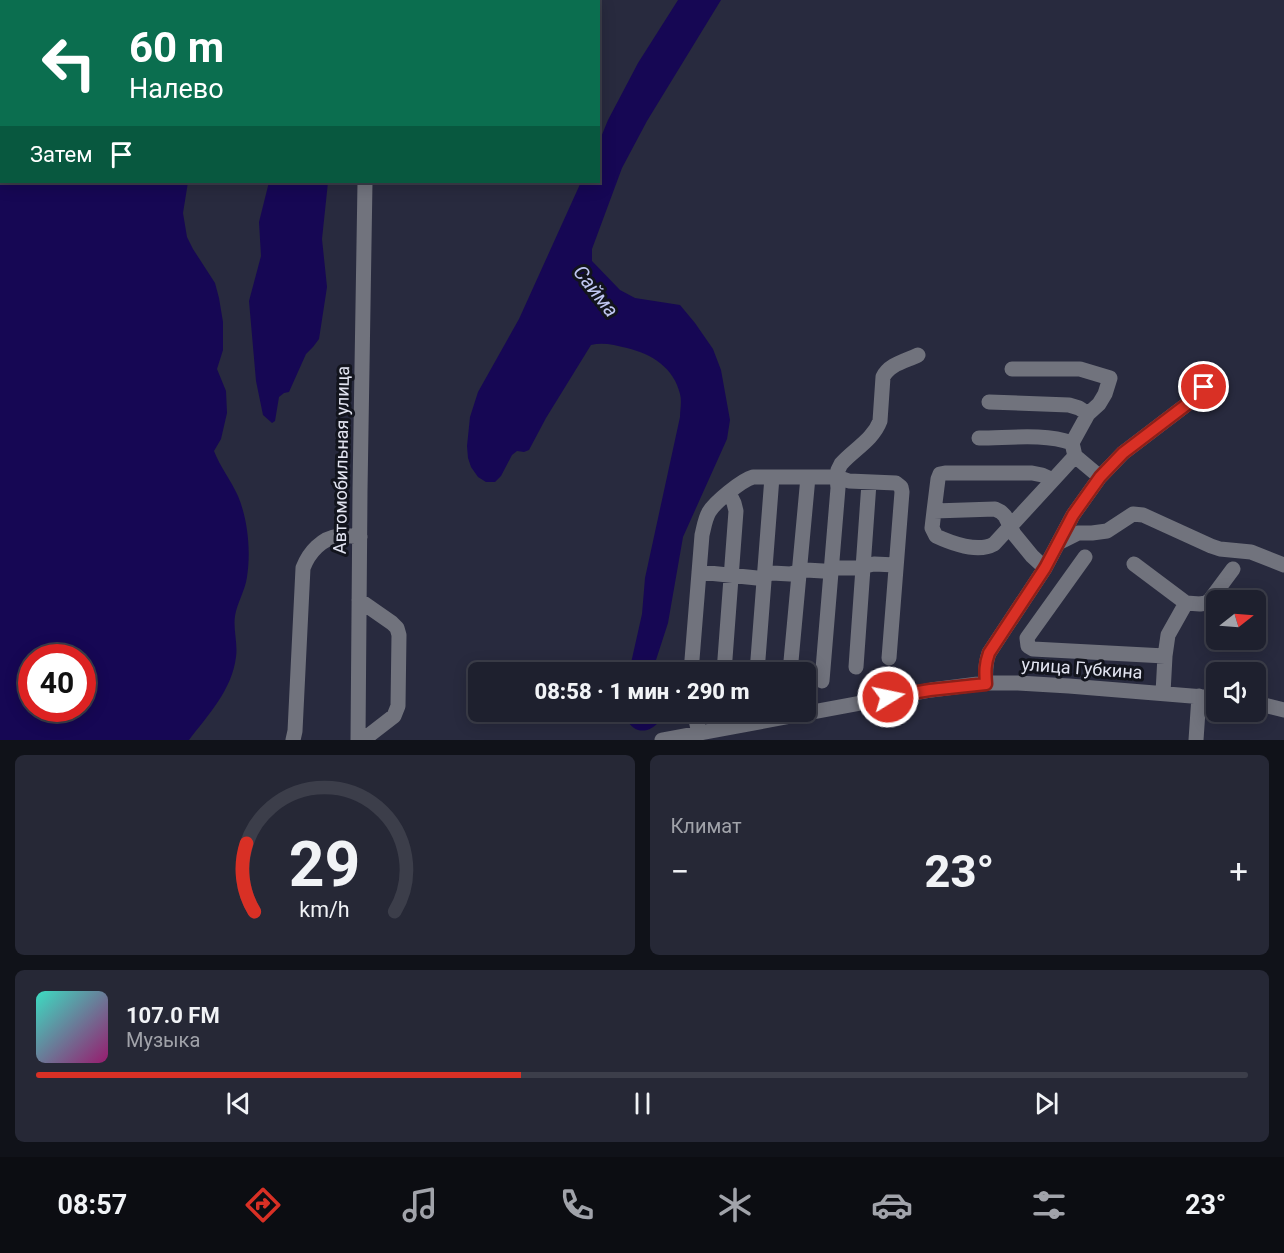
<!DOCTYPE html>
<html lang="ru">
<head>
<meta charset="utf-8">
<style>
	body { margin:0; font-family:Roboto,sans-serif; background:#262836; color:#f1f3f6; height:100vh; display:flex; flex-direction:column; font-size:22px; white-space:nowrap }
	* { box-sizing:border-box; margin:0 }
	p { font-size:20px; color:#a1a3aa }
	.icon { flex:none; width:33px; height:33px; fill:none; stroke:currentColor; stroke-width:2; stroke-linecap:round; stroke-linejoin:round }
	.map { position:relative; height:740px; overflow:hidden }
	.sheet { display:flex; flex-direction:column; gap:15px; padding:15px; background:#101219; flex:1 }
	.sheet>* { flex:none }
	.guide { position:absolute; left:0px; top:0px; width:600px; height:183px; box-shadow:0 3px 15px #0003,0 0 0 2px #3c3e4a; background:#0b6e4f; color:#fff; overflow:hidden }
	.needle { width:39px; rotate:73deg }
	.tools { position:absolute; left:1206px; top:590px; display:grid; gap:12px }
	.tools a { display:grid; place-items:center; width:60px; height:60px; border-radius:9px; background:#1e202e; box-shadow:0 3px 15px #0003,0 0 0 2px #3c3e4a; font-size:30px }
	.speed { position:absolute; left:18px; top:644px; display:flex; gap:12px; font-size:30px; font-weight:700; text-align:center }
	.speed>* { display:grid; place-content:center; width:78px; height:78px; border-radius:50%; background:#1e202e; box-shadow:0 3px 15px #0003,0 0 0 2px #3c3e4a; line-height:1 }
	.speed .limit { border:9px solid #d22; background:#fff; color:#111 }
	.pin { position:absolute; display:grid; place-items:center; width:51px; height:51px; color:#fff; margin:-26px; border:3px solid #fff; border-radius:50%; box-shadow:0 2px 6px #0007 }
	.me { position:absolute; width:66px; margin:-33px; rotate:80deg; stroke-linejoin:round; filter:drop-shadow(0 0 4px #0008) }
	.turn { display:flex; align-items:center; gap:21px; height:126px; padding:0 30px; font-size:27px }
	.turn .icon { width:78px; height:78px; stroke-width:2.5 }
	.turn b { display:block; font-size:42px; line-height:51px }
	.then { display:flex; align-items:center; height:57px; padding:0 30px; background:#0003; gap:12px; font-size:22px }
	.big { font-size:45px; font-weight:800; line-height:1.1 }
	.sheet .tile { flex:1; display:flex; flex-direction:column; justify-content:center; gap:9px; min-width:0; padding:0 21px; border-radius:9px; background:#262836 }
	.sheet .dial { align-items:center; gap:0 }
	.dial svg { height:156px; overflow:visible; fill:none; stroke:#3c3e4a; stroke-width:7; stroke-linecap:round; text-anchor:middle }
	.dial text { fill:#f1f3f6; stroke:none }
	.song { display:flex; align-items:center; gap:18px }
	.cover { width:72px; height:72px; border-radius:9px; background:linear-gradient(135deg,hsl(170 70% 55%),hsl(320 70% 35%)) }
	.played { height:6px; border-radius:3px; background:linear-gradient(90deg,#d93025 40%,#3c3e4a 40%) }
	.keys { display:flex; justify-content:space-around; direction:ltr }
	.heat { display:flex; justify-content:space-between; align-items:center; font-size:33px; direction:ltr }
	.sheet .tiles { flex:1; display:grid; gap:15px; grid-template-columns:1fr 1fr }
	.tile:last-child { grid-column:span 2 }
	.trip { position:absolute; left:468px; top:662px; width:348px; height:60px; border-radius:9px; background:#1e202e; box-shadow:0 3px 15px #0003,0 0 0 2px #3c3e4a; font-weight:800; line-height:60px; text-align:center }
	.menu { display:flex; height:96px; justify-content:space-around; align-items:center; background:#0c0d12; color:#a1a3aa }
	.menu .icon { width:42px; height:42px }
	.menu .selected { color:#d93025 }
	.menu b { font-size:27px; color:#f1f3f6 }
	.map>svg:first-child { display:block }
</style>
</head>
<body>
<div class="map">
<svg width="1284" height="740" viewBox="0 0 1284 740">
	<rect width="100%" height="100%" fill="#282a3e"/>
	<!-- water -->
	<path fill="#160754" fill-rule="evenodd" d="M 678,0 L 721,0 L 647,121 L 622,168 L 592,249 L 592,261 L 620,290 L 635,298 L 680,305 L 695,323 L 713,349 L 721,370 L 730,420 L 727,439 L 683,537 L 668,623 L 656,660 L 659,672 L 629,672 L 642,614 L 645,578 L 680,417 C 680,410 682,401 680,394 C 674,368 652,354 627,348 C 614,345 603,342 591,345 L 546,418 L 529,450 L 524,452 L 517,451 L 512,455 L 501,476 L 495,482 L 486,482 L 478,477 L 471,467 L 468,458 L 467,446 L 470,417 L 478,392 L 519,319 L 581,182 L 598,182 L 599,142 L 608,120 L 638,63 Z
		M 1,160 L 2,182 L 188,182 L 183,213 L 187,237 L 193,249 L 215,283 L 219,298 L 223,322 L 223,350 L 217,369 L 226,391 L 227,413 L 221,439 L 214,451 C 220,467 231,480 238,496 C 248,520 251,551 247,577 C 245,591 237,603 235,616 C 233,629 238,644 236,657 C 232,690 208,715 189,740 L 0,740 L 0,161 ZM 32,657 L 82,657 L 82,708 L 32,708 Z
		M 269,182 L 328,182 L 322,239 L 327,287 L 319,339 L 313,347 L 306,354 L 289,392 L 284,393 L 279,397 L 275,421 L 272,423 L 263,415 L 256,381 L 249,301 L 261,256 L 259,222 Z
		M 623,711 L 664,711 C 662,724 646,736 634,728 C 628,724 626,717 623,711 Z"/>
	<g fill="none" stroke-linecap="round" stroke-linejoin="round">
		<!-- minor -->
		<path stroke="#71737d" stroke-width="15" d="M 371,2 L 371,0
			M 1012,369 L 1080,369 L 1110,378 L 1105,394 L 1099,404 L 1088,414 L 1072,443 L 1075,456 L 1100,477
			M 989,402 L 1069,405 L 1079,408 L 1088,414
			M 979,438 C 1009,438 1044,433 1072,443
			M 934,511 L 932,528 L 936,536 C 951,543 978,553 994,544 L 1053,480
			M 1060,542 L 1078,533 L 1092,533 L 1107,531 L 1133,514 L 1143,515 L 1211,546 L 1220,549 L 1251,552 L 1284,565
			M 1085,557 L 1027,638 L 1028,646 L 1033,649 L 1165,656
			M 1134,564 L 1186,603 L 1200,604 L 1206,603 L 1210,600 L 1233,569
			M 1045,568 L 1032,556 L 1014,534 L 1005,516 L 1001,512 L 995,509 L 934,511 L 938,479 L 940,474 L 945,473 L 1032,473 L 1042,475 L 1053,480 L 1075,456
			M 699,572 L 757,578 L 772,573 L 790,574 L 806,570 L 823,571 L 838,568 L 856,568 L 874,564 L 896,565
			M 359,600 L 392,623 L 397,628 L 399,635 L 398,706 L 394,716 L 363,740
			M 856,667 L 869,483
			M 691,672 L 702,535 C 704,527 705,519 709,512 C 715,502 742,480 753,477 L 837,477 L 838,470 L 841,464 C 853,450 873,440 880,421 L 883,377 C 889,364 906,361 918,355
			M 724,672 L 736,511 L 734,503 L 729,493
			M 757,672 L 772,477
			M 790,672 L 808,477
			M 822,681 L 838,488 L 837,477 L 849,481 L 896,483 L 901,487 L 902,492 L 889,658
			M 986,683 C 985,672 985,664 989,653 L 1045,568 L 1073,515 L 1100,477 L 1123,453 L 1186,405 L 1212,378
			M 1163,693 L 1165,656 L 1168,635 L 1186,603
			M 1256,703 L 1284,710
			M 694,711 L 699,733
			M 293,740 L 295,731 L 303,568 C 309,552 322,538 339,536 C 346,535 353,536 360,537
			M 358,740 L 360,491 L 365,182
			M 662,740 L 931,690 L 986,683 L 1018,683 L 1069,686 L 1216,698
			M 1196,740 L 1199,696"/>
	</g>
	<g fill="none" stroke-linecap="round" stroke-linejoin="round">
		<defs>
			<path id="route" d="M 888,697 L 930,690 L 986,684 C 985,672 985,664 989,653 L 1045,568 L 1073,515 L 1100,477 L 1123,453 L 1186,405 L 1204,387"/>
		</defs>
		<!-- route casing -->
		<use href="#route" stroke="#8d1f18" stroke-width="15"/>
		<!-- route -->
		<use href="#route" stroke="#d93025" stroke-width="10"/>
	</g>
	<g text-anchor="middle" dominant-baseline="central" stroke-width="6" stroke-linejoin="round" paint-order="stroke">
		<!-- street labels -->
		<g font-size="18" fill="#e2e4f1" stroke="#12141d">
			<text transform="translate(341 460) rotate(-89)">Автомобильная улица</text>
			<text transform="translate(1082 668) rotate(4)">улица Губкина</text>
		</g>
		<!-- water labels -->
		<g font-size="20" font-style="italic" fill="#c0c7f2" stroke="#12141d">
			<text transform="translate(596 291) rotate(52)">Сайма</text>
		</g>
	</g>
</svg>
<div class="tools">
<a><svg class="needle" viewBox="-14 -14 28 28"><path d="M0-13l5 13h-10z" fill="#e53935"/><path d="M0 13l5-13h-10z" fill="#a1a3aa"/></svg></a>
<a><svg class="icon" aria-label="sound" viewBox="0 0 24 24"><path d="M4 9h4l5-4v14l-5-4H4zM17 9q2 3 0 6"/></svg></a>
</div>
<div class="speed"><div class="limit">40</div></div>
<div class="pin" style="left:1204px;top:387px;background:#d93025"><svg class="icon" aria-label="arrive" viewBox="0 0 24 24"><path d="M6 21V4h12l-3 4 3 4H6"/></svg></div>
<svg class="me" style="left:888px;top:697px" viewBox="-20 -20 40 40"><circle r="17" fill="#d93025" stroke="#fff" stroke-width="3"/><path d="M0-11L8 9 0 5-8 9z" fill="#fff"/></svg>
<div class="trip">08:58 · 1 мин · 290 m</div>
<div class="guide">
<div class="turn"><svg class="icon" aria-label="left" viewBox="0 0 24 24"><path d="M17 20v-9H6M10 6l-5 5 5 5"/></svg><div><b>60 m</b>Налево</div></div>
<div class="then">Затем<svg class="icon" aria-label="arrive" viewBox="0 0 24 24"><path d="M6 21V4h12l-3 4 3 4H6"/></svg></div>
</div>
</div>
<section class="sheet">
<div class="tiles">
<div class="tile dial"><svg viewBox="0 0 100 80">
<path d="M14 69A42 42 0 1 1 86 69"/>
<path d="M14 69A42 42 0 0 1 10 34" stroke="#d93025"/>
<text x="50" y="56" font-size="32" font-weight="700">29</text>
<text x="50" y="72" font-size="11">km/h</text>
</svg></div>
<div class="tile"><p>Климат</p>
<div class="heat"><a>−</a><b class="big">23°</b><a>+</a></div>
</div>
<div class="tile">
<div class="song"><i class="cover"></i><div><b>107.0 FM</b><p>Музыка</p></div></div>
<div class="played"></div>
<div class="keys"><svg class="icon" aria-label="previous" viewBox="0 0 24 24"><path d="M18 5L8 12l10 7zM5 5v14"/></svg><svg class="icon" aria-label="pause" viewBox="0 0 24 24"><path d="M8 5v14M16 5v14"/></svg><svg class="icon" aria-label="next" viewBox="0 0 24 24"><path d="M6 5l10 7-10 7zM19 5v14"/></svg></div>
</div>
</div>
</section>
<nav class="menu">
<b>08:57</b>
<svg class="icon selected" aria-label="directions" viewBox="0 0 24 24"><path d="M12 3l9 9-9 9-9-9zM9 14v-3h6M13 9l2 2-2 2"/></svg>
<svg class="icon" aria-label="music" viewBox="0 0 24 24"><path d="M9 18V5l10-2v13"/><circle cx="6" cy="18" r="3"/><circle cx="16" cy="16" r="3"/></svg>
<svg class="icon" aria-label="phone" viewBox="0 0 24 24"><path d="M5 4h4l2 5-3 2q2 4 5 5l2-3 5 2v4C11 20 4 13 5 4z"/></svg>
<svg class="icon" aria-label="climate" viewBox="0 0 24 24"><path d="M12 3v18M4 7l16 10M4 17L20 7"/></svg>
<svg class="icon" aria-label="car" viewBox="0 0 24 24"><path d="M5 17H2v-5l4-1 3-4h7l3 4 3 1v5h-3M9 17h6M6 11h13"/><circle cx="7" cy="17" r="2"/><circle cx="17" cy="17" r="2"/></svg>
<svg class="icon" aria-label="filters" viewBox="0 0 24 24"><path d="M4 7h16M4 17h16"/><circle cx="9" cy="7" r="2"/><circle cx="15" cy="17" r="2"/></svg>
<b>23°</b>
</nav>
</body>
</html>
